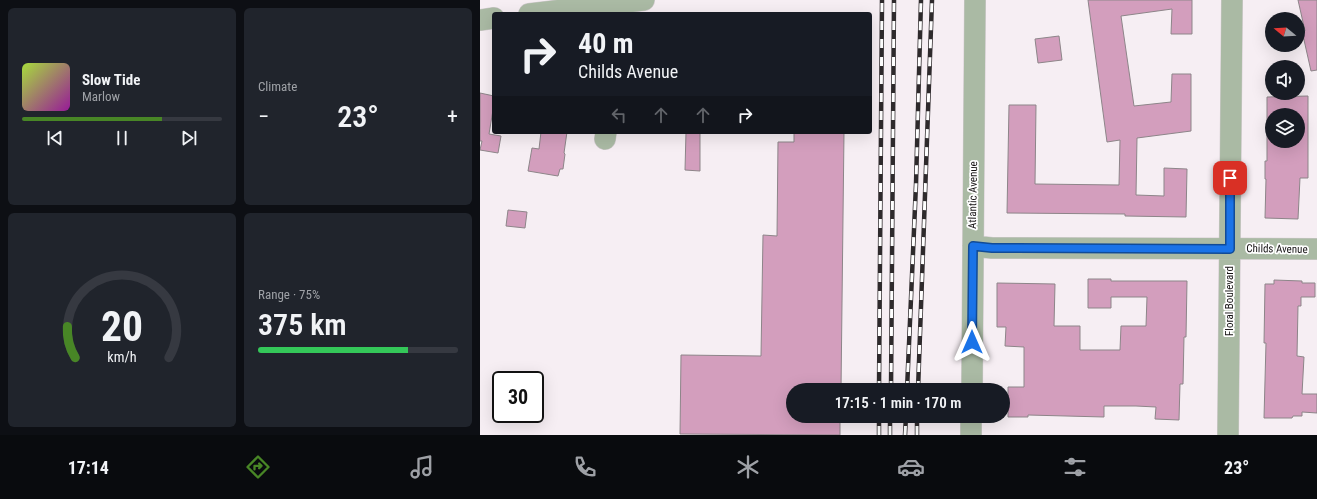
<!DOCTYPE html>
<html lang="en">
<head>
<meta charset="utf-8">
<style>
	body { margin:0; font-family:"Roboto Condensed",sans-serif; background:#20242c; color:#f1f3f6; height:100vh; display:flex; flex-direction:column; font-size:15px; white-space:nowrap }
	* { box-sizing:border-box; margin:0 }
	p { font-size:13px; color:#9ea1a6 }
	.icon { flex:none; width:22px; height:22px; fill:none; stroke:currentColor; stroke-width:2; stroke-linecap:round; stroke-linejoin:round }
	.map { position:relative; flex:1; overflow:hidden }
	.panel { display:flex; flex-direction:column; gap:8px; padding:8px; background:#0d0f14; width:480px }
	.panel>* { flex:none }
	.top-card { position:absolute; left:12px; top:12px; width:380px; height:122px; border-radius:4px; box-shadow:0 4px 16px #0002; background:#171b24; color:#f1f3f6; overflow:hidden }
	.needle { width:26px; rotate:288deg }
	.tools { position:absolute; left:785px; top:12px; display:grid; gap:8px }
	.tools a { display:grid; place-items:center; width:40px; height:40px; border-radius:50%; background:#171b24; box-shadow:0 4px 16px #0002; font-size:20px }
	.speed { position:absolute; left:12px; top:371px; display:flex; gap:8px; font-size:20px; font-weight:700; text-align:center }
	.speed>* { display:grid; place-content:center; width:52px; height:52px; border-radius:50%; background:#171b24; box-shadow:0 4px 16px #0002; line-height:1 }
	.speed .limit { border:2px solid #111; border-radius:6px; background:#fff; color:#111 }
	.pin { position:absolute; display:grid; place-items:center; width:34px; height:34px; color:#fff; margin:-17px; border-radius:8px; box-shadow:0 2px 6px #0006 }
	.me { position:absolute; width:44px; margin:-22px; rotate:0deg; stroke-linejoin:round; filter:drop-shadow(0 0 3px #0008) }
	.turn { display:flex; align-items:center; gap:14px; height:84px; padding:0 20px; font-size:18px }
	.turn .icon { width:52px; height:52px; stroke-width:2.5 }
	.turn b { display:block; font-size:28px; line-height:34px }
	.lanes { display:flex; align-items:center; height:38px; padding:0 20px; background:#0003; justify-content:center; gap:20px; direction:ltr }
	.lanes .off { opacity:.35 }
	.big { font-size:30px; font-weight:600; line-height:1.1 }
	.panel .card { flex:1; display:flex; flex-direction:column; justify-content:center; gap:6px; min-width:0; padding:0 14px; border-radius:6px; background:#20242c }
	.panel .dial { align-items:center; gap:0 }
	.dial svg { height:104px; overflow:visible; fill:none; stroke:#363941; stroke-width:7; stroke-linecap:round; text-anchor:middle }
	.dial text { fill:#f1f3f6; stroke:none }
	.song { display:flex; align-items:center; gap:12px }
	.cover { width:48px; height:48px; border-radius:6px; background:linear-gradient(135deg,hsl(80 70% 55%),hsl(300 70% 35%)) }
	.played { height:4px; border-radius:2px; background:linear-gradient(90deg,#488626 70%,#363941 70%) }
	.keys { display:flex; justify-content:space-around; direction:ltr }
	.heat { display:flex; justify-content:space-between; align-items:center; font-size:22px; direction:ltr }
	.charge { height:6px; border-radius:3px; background:linear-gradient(90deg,#34c759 75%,#363941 0) }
	.panel .tiles { flex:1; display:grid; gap:8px; grid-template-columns:repeat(2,1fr) }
	.trip { position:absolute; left:306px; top:383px; width:224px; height:40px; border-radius:20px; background:#171b24; box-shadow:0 4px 16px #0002; font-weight:600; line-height:40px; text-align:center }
	.dock { display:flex; height:64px; justify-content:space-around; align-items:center; background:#090b0e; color:#9ea1a6 }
	.dock .icon { width:28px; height:28px }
	.dock .active { color:#488626 }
	.dock b { font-size:18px; color:#f1f3f6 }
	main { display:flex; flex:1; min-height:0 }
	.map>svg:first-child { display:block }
</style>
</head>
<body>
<main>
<section class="panel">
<div class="tiles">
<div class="card">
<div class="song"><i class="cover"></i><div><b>Slow Tide</b><p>Marlow</p></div></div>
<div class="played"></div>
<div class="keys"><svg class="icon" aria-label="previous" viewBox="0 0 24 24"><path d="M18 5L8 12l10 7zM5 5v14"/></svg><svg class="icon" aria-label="pause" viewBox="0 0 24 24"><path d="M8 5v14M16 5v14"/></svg><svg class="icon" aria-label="next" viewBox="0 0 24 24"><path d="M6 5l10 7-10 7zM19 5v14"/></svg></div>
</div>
<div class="card"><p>Climate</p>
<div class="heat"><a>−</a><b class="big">23°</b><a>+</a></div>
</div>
<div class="card dial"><svg viewBox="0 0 100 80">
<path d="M14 69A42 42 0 1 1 86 69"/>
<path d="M14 69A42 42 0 0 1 8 45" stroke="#488626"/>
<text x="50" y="56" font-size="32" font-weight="700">20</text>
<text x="50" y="72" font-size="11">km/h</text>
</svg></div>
<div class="card"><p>Range · 75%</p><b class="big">375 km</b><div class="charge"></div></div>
</div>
</section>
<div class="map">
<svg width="837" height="435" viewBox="0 0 837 435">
	<rect width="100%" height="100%" fill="#f6eef3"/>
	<!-- building -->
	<path fill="#d39ebd" stroke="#8d8589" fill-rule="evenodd" d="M 608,0 L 712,0 L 712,34 L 691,34 L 692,9 L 641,16 L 654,106 L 691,102 L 692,74 L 711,74 L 711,131 L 657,138 L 656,195 L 684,196 L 684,168 L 707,169 L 706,217 L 645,216 L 645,214 L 527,213 L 529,105 L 556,105 L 555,184 L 639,185 L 640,140 L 627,142 Z
		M 818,0 L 837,0 L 837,70 L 831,71 L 822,31 L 825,31 Z
		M 579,36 L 582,60 L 558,63 L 555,39 Z
		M 0,93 L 14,96 L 14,104 L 9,134 L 21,136 L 18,153 L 0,150 L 2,141 L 0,141 Z
		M 828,96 L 828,178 L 820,178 L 818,219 L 785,218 L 786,179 L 785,179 L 785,161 L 787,161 L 787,97 ZM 792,115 L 818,115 L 818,141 L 792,141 Z
		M 61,132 L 87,132 L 84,153 L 85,154 L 83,169 L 80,169 L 78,176 L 48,171 L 52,148 L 59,149 Z
		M 206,132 L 220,132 L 220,171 L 205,170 Z
		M 314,132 L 364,132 L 361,390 L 313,390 L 313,416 L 360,416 L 360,435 L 200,434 L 201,355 L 281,356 L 283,235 L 297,236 L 298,142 L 314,142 Z
		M 28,210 L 47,212 L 45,228 L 26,226 Z
		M 608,279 L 631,279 L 631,281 L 707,281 L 706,337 L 704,337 L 703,384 L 700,384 L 699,420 L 675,419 L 676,407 L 656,406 L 624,406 L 624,417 L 548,415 L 548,417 L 528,417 L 528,387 L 544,387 L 544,347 L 525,346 L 526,327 L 517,327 L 517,283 L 575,284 L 574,326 L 600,326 L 600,350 L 640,350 L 641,326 L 666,326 L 667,297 L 631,297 L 631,308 L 608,308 Z
		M 794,280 L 822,281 L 822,283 L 835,283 L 835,297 L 821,297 L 821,306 L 818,306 L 817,356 L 824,357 L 822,394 L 837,394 L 837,413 L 822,412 L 822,416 L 813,416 L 812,418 L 784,418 L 786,343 L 784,343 L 785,284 L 794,284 Z"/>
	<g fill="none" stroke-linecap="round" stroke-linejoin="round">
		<defs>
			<path id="minor" d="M 49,14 L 164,0
				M 0,20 L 14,18
				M 125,139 L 126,132
				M 493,246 L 512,248 L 837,249
				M 492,390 L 495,0
				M 491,435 L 491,416
				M 748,435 L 752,0"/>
		</defs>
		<!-- minor casing -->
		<use href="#minor" stroke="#d2cbcf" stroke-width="22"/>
		<!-- minor -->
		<use href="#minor" stroke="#aabaa4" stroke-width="21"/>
		<defs>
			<path id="rail" d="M 399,390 L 402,0
				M 411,390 L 414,0
				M 427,390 L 436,184 L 441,0
				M 438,390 L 452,0
				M 399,435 L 399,416
				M 410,435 L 410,416
				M 425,435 L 426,416
				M 437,435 L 437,416"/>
		</defs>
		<!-- rail casing -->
		<use href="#rail" stroke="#2e2a2c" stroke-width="4.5"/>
		<!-- rail -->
		<use href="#rail" stroke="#fff" stroke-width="3" stroke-dasharray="9" stroke-linecap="butt"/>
	</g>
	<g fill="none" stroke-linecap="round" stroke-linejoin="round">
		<defs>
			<path id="route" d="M 492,342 L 493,246 L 512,248 L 750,249 L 750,178"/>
		</defs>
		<!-- route casing -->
		<use href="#route" stroke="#114b97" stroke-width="10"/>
		<!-- route -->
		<use href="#route" stroke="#1a73e8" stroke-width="7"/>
	</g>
	<g text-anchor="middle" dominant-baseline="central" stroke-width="3.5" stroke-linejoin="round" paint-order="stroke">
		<!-- street labels -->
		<g font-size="11" fill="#141112" stroke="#fff">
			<text transform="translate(493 195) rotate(-89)">Atlantic Avenue</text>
			<text transform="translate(797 249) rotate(1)">Childs Avenue</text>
			<text transform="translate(749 301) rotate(-90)">Floral Boulevard</text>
		</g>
	</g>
</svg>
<div class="tools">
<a><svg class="needle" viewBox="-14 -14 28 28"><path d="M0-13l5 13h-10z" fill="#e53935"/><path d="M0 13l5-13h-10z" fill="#9ea1a6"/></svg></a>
<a><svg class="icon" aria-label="sound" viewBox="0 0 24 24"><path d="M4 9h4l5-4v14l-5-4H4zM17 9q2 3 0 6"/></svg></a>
<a><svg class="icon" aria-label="layers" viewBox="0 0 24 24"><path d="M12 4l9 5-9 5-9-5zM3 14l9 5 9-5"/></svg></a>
</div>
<div class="speed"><div class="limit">30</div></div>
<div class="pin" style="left:750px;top:178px;background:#d93025"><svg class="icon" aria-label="arrive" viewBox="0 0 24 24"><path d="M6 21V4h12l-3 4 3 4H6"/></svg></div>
<svg class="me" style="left:492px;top:342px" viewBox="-20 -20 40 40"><path d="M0-17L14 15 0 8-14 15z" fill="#1a73e8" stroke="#fff" stroke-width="4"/></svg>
<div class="trip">17:15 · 1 min · 170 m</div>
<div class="top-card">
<div class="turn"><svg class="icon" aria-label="right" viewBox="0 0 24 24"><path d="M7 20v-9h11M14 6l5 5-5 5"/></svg><div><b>40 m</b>Childs Avenue</div></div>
<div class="lanes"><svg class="icon off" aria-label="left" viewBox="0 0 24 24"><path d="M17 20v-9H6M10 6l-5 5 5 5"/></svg><svg class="icon off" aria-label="ahead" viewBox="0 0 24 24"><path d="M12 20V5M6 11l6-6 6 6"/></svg><svg class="icon off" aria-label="ahead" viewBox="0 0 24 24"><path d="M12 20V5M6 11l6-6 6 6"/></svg><svg class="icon" aria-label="right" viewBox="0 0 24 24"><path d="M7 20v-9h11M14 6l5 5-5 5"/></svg></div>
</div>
</div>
</main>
<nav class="dock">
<b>17:14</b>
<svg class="icon active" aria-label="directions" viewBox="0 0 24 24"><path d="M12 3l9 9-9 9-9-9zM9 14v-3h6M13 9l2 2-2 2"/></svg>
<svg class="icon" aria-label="music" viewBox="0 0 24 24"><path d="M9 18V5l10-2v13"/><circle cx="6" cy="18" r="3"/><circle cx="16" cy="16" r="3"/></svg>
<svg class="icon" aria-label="phone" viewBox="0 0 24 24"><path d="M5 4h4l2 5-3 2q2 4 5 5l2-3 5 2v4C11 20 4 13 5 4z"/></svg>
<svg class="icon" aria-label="climate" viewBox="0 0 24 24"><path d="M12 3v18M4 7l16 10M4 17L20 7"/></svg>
<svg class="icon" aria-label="car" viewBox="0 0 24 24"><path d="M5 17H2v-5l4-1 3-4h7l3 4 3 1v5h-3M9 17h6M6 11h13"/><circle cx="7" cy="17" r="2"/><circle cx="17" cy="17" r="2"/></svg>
<svg class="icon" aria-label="filters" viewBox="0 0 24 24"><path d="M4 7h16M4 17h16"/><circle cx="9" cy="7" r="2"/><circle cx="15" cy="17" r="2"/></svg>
<b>23°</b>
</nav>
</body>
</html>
